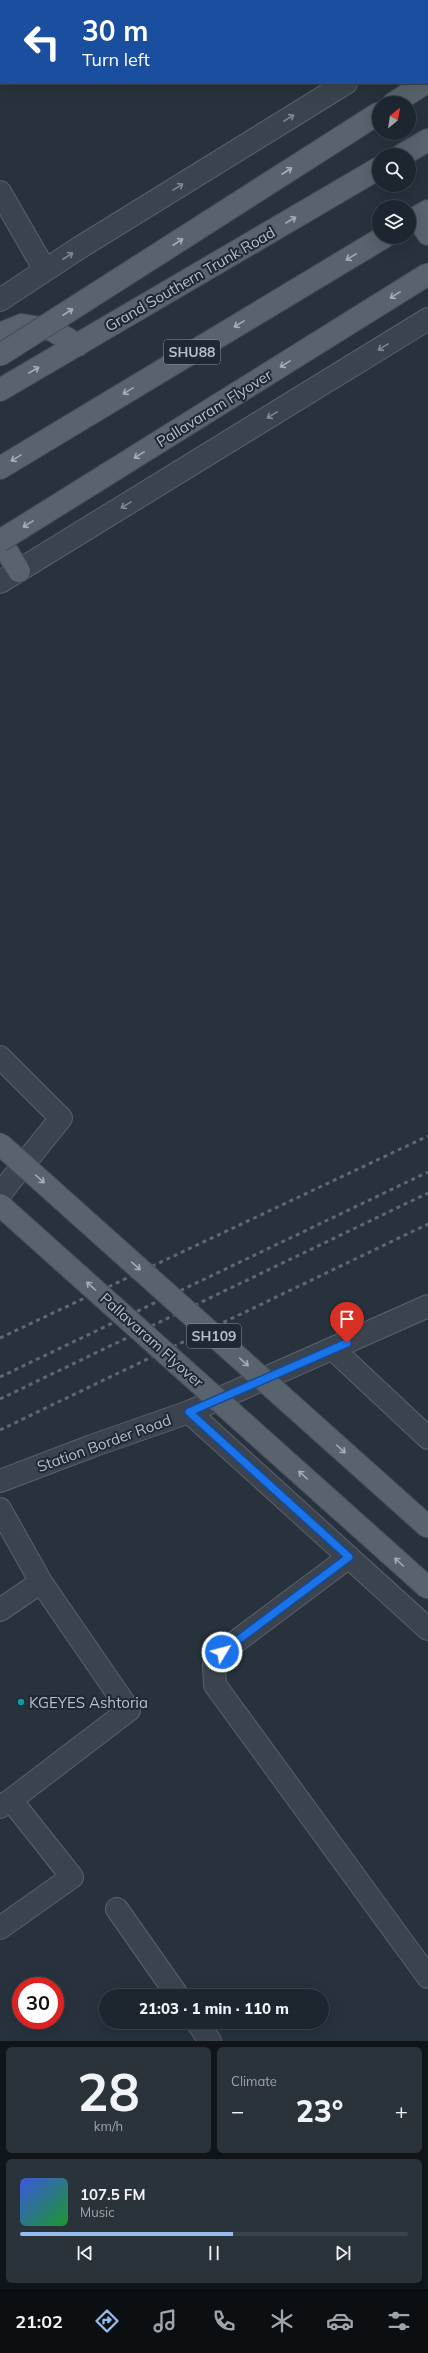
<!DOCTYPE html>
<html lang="en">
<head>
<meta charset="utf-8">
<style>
	body { margin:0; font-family:Mulish,sans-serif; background:#2a323a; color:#f1f3f6; height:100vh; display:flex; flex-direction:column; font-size:15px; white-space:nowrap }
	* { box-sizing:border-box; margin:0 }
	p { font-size:13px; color:#a0a5aa }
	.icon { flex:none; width:22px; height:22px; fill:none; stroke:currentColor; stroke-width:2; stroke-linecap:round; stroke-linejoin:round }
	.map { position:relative; height:2041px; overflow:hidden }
	.details { display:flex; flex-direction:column; gap:6px; padding:6px; background:#101519; flex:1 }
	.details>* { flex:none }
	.banner { position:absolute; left:0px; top:0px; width:428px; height:84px; box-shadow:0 4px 16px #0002,0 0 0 1px #3b434a; background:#1a4fa0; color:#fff; overflow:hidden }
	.needle { width:26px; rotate:30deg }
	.fabs { position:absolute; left:372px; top:96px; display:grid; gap:8px }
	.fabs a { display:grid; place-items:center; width:44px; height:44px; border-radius:50%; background:#1d262e; box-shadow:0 4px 16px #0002,0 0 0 1px #3b434a; font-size:20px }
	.speed { position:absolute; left:12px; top:1977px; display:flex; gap:8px; font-size:20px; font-weight:700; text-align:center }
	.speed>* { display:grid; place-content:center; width:52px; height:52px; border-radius:50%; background:#1d262e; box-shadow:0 4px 16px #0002,0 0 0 1px #3b434a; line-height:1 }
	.speed .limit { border:6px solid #d22; background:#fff; color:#111 }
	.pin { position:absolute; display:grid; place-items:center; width:34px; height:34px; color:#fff; margin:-41px -17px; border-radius:50% 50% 50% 0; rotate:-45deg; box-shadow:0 0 4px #0007 }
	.pin .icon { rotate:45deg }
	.me { position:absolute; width:44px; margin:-22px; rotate:53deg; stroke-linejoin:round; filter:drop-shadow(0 0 3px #0008) }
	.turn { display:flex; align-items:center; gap:14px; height:84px; padding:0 16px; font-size:18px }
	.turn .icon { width:52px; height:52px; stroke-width:2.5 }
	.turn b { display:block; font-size:28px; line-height:34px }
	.big { font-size:30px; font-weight:800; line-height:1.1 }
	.details .widget { flex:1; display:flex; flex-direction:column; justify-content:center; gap:6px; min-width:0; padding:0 14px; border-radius:6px; background:#2a323a }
	.details .dial { align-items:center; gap:0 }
	.dial b { font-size:52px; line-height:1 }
	.song { display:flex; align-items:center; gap:12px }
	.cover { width:48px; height:48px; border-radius:6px; background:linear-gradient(135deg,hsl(230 70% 55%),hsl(130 70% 35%)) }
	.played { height:4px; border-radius:2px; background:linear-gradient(90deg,#96bcee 55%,#3b434a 55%) }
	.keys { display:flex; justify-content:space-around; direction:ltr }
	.heat { display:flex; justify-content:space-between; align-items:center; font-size:22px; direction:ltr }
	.details .tiles { flex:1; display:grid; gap:6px; grid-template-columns:1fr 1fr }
	.widget:last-child { grid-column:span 2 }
	.trip { position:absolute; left:99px; top:1989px; width:230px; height:40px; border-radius:20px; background:#1d262e; box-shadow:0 4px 16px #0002,0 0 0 1px #3b434a; font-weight:800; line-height:40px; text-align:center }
	.menu { display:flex; height:64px; justify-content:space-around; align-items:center; background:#0c0f12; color:#a0a5aa }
	.menu .icon { width:28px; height:28px }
	.menu .selected { color:#96bcee }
	.menu b { font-size:18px; color:#f1f3f6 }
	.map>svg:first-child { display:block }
</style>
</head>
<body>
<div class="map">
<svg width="428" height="2041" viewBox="0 0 428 2041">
	<rect width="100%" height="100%" fill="#27323d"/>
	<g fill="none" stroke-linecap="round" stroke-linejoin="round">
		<defs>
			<path id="minor" d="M 289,0 L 289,1
				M 74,1 L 75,0
				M 427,32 L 428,32
				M 0,48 L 1,47
				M 0,192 L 45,270
				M 0,300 L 79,248 L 346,83
				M 0,582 L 428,319
				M 0,1057 L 61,1118 L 0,1194
				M 333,1349 L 428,1438
				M 189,1412 L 428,1629
				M 0,1481 L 92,1446 L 189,1412 L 428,1306
				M 0,1509 L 41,1582 L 129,1710 L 11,1800
				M 349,1557 L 222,1652 L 214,1665 L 215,1685 L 428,1977
				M 0,1610 L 41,1582
				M 0,1807 L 11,1800 L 72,1877 L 0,1928
				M 117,1909 L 178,1996
				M 197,2022 L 210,2041"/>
			<path id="major" d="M 394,103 L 425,83
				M 402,155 L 428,140
				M 417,217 L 428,234
				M 409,222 L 428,211
				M 0,334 L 22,325 L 52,330 L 78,345
				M 0,390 L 379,168
				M 0,468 L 384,237
				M 0,540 L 19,571"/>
		</defs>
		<!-- minor casing -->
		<use href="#minor" stroke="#59626b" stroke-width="24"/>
		<!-- major casing -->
		<use href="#major" stroke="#444d57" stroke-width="24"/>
		<!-- minor -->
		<use href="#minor" stroke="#3b444e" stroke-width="22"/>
		<!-- major -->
		<use href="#major" stroke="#59636d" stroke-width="22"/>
		<!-- rail -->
		<path stroke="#5e6874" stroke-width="3" stroke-dasharray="4 4" stroke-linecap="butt" d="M 0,1338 L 428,1136
			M 0,1377 L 428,1172
			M 0,1399 L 428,1193
			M 0,1430 L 428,1224"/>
		<defs>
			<path id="major-bridge" d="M 0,355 L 379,113
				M 0,541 L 428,274
				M 0,1144 L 428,1527
				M 0,1205 L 428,1588"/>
		</defs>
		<!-- major-bridge casing -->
		<use href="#major-bridge" stroke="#444d57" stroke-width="24" stroke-linecap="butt"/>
		<!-- major-bridge -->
		<use href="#major-bridge" stroke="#59636d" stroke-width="22"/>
	</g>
	<!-- one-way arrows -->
	<defs><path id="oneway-shaft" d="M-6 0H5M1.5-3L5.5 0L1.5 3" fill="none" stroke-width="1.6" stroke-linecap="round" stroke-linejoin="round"/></defs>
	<g stroke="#7f8891">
		<use href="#oneway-shaft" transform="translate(289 118) rotate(-32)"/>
		<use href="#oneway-shaft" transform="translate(178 187) rotate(-32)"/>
		<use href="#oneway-shaft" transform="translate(68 256) rotate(-33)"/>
		<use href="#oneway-shaft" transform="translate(383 347) rotate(148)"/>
		<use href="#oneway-shaft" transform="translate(272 415) rotate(148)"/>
		<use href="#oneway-shaft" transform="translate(126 505) rotate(148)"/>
	</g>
	<g stroke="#a4adb6">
		<use href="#oneway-shaft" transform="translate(287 171) rotate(-33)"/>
		<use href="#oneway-shaft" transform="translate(291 220) rotate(-30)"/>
		<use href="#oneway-shaft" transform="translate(178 242) rotate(-33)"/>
		<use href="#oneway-shaft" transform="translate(351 257) rotate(149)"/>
		<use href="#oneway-shaft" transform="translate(395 295) rotate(148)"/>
		<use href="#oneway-shaft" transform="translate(68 312) rotate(-33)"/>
		<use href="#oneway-shaft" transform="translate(239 324) rotate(149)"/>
		<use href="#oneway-shaft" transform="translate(285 364) rotate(148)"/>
		<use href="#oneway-shaft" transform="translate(34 370) rotate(-30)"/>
		<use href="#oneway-shaft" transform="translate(128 391) rotate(149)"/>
		<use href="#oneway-shaft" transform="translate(139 455) rotate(148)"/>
		<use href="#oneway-shaft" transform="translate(16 458) rotate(149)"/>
		<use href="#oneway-shaft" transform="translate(28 524) rotate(148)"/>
		<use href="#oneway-shaft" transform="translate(40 1179) rotate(42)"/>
		<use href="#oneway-shaft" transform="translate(136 1266) rotate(42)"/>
		<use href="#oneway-shaft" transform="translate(91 1286) rotate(-138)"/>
		<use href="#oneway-shaft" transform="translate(244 1362) rotate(42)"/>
		<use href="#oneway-shaft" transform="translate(341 1449) rotate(42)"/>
		<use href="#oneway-shaft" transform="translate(303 1475) rotate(-138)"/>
		<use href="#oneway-shaft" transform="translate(399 1562) rotate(-138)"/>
	</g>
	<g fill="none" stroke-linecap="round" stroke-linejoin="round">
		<defs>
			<path id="route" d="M 222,1652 L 349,1557 L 189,1412 L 347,1343"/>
		</defs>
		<!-- route casing -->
		<use href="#route" stroke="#114b97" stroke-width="10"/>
		<!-- route -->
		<use href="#route" stroke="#1a73e8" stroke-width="7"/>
	</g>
	<!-- markers -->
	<circle fill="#0f9aa8" stroke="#202933" stroke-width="1.5" cx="21" cy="1702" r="4"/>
	<g text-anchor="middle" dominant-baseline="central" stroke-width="4" stroke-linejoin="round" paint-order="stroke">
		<!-- shield labels -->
		<g fill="#202933" stroke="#8a929b" stroke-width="1">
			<rect x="164" y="340" width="56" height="24" rx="3"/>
			<rect x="187" y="1324" width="54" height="24" rx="3"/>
		</g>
		<g font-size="14" font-weight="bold" fill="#b7bfc8">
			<text x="192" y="352">SHU88</text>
			<text x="214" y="1336">SH109</text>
		</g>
		<!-- street labels -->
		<g font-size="15" fill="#b7bfc8" stroke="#202933">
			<text transform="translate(190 279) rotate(-30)">Grand Southern Trunk Road</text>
			<text transform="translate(214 408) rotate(-32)">Pallavaram Flyover</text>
			<text transform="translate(152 1340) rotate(42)">Pallavaram Flyover</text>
			<text transform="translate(104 1443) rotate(-20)">Station Border Road</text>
		</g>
		<!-- poi labels -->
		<g font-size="15" fill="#b7bfc8" stroke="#202933" text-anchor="start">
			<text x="29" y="1702">KGEYES Ashtoria</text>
		</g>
	</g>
</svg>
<div class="fabs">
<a><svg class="needle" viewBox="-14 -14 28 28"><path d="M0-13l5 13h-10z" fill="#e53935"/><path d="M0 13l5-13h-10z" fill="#a0a5aa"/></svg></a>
<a><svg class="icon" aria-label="search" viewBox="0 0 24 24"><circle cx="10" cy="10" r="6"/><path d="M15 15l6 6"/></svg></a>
<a><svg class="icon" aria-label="layers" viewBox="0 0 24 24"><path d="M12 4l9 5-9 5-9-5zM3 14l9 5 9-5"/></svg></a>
</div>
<div class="speed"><div class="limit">30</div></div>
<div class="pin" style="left:347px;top:1343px;background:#d93025"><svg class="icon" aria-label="arrive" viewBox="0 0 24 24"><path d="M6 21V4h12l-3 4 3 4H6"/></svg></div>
<svg class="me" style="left:222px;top:1652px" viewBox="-20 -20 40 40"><circle r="17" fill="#1a73e8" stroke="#fff" stroke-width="3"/><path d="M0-11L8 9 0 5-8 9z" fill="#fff"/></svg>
<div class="trip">21:03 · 1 min · 110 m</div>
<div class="banner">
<div class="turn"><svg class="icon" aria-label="left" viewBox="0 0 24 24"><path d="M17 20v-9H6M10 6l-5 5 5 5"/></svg><div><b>30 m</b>Turn left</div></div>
</div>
</div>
<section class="details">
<div class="tiles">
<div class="widget dial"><b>28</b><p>km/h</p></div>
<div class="widget"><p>Climate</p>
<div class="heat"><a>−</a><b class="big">23°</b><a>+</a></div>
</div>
<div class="widget">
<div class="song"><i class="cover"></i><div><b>107.5 FM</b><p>Music</p></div></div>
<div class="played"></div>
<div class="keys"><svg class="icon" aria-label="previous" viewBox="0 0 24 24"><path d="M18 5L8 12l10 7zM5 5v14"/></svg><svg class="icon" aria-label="pause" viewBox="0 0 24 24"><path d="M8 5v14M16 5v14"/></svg><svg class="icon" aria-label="next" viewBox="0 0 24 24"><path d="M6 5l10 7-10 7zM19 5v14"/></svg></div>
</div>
</div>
</section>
<nav class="menu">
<b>21:02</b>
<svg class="icon selected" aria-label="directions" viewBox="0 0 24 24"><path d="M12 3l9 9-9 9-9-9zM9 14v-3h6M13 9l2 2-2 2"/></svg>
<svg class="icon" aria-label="music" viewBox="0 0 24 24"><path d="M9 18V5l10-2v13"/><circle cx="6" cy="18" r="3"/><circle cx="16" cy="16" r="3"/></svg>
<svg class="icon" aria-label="phone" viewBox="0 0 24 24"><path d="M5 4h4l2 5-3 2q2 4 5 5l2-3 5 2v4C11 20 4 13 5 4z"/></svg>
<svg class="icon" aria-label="climate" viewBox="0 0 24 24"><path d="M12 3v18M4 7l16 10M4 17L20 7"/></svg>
<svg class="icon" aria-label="car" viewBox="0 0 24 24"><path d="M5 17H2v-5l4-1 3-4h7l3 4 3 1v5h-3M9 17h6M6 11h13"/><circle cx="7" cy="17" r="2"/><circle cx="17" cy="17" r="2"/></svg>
<svg class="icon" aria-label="filters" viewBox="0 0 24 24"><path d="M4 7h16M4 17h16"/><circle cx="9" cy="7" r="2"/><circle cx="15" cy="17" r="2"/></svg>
</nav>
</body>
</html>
